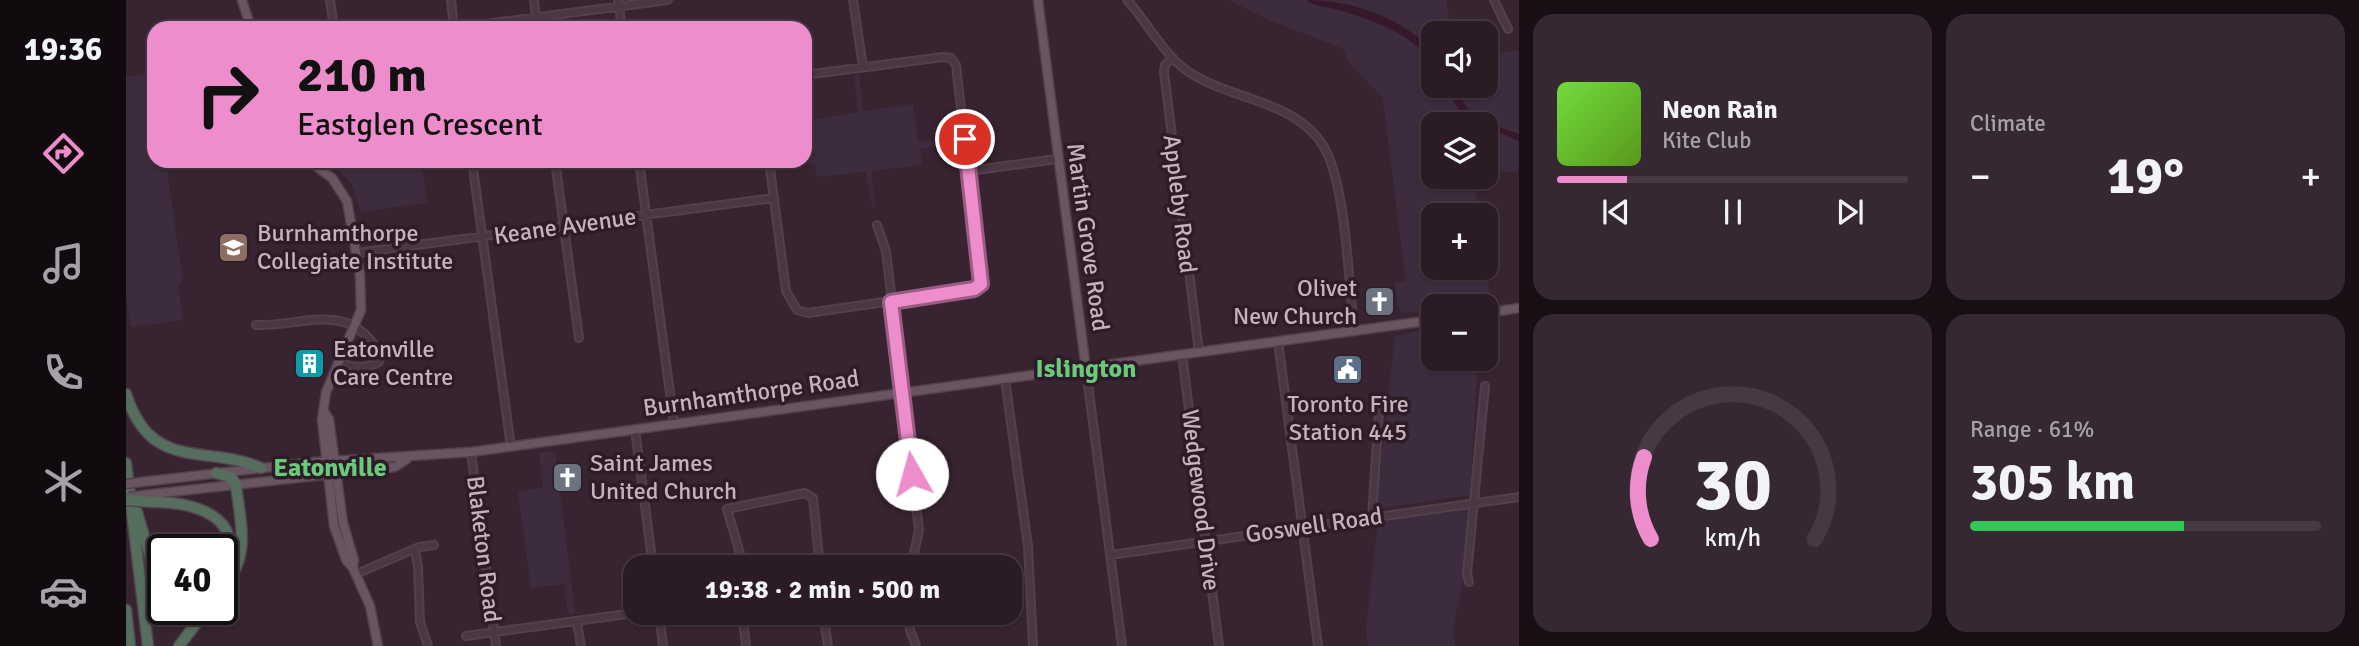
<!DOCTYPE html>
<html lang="en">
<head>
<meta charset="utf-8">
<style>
	body { margin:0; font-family:Signika,sans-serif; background:#362832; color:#f1f3f6; height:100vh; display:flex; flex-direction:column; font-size:26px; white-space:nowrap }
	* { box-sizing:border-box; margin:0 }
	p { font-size:23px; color:#a5a1a7 }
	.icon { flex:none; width:38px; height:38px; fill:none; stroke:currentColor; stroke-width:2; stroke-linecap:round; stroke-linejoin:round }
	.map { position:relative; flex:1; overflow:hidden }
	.sheet { display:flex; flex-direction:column; gap:14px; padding:14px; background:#170f14; width:840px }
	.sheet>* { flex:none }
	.guide { position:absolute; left:21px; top:21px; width:665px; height:147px; border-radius:21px; box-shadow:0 2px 5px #0004,0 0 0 2px #463942; background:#ee8dcb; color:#111; overflow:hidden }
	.fabs { position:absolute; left:1295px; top:21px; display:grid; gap:14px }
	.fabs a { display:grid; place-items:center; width:77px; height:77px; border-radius:14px; background:#2a1b25; box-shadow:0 2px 5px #0004,0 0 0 2px #463942; font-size:35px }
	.speed { position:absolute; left:21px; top:534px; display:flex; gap:14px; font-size:35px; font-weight:700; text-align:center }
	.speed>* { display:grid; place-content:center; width:91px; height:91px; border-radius:50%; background:#2a1b25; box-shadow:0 2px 5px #0004,0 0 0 2px #463942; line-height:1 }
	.speed .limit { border:4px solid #111; border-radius:10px; background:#fff; color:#111 }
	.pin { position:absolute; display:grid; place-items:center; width:60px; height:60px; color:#fff; margin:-30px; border:4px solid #fff; border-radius:50%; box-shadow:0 2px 7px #0007 }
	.me { position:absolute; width:77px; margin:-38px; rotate:353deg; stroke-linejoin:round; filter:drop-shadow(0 0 5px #0008) }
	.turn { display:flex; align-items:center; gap:24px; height:147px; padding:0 35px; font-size:32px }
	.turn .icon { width:91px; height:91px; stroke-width:2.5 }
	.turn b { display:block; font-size:49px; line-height:60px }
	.big { font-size:52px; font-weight:700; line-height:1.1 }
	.sheet .card { flex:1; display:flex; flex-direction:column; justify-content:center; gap:10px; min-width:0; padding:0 24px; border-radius:21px; background:#362832 }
	.sheet .dial { align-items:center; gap:0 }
	.dial svg { height:182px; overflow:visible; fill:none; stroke:#463942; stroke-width:7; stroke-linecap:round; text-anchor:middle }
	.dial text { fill:#f1f3f6; stroke:none }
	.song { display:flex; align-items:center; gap:21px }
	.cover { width:84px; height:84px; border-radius:10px; background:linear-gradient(135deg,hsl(100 70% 55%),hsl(90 70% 35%)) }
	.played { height:7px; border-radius:4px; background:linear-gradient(90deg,#ee8dcb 20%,#463942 20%) }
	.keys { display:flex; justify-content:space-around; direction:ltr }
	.heat { display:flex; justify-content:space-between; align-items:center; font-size:38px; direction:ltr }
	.charge { height:10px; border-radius:5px; background:linear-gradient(90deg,#34c759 61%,#463942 0) }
	.sheet .tiles { flex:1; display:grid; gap:14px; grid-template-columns:repeat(2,1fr) }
	.trip { position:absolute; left:497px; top:555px; width:399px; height:70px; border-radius:21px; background:#2a1b25; box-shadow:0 2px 5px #0004,0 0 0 2px #463942; font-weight:700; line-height:70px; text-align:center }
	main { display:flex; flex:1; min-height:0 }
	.tab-bar { display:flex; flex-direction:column; width:126px; justify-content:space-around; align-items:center; background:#110b0f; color:#a5a1a7 }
	.tab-bar .icon { width:49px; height:49px }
	.tab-bar .on { color:#ee8dcb }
	.tab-bar b { font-size:32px; color:#f1f3f6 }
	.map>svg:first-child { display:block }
</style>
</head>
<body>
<main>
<nav class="tab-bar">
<b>19:36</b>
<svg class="icon on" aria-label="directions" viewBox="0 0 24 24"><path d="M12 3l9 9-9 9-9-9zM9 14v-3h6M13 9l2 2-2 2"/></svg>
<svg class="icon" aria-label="music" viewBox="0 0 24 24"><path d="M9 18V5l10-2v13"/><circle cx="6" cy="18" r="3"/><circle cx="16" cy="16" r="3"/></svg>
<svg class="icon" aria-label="phone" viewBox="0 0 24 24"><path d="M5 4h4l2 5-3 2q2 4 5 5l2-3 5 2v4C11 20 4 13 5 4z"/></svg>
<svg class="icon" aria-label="climate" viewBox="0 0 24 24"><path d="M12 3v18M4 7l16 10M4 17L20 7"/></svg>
<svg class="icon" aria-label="car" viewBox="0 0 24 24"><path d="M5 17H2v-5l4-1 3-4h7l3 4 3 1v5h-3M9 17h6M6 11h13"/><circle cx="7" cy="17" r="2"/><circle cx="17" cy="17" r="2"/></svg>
</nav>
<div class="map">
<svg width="1393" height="646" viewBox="0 0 1393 646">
	<rect width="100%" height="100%" fill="#382431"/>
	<!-- green -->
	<path fill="#3d2c3e" d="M 1104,0 L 1320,0 L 1325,33 L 1307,33 L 1307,86 L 1360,86 L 1360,55 L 1393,50 L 1393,167 L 1390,172 L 1360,171 L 1360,124 L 1307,124 L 1307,177 L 1348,177 L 1353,215 L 1307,215 L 1307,268 L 1360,268 L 1360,265 L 1365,305 L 1307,306 L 1307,312 L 1274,313 L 1268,283 L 1280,281 L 1257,98 L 1223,63 L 1217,49 C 1179,33 1139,21 1104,0 Z
		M 28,73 L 28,161 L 101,162 L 41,170 L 57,282 L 52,284 L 57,320 L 5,327 L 0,298 L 0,77 Z
		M 733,74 L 737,111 L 787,104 L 792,142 L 832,137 L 833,143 L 794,149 L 796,165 L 745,171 L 749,207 L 746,207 L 740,172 L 691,177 L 689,163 L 652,168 L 651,161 L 679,161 L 679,157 L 689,156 L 683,120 L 732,112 L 728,75 Z
		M 204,161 L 295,161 L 301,203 L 235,212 L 226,184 Z
		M 1307,328 L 1307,359 L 1352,359 L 1344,495 L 1250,509 L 1269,336 Z
		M 429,451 L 449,613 L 442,614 L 438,584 L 405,588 L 392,491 L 417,488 L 413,453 Z
		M 1337,507 L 1342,513 L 1336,585 L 1327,629 L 1329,646 L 1242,646 L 1240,630 L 1252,520 Z"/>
	<!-- water -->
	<path fill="#35182b" d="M 1180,0 C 1226,0 1275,17 1307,51 L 1307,64 C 1287,34 1245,19 1212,10 C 1200,6 1192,8 1180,0 Z
		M 1319,86 L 1327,86 L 1348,118 L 1393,134 L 1393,141 L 1360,127 L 1360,124 L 1341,124 Z"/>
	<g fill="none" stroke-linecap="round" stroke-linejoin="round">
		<defs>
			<path id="minor" d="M 204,0 L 208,28
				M 325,0 L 328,28
				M 408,0 L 410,18
				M 492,0 L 496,28
				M 727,0 L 737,67
				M 1001,0 C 1021,22 1036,52 1060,70 C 1101,100 1170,99 1198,147 C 1220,185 1223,284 1228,331
				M 1368,0 L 1382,29
				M 329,28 L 542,0
				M 1046,58 L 1039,65 L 1038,72 L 1073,352
				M 346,161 L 385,447
				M 429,161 L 453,338
				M 513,161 L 548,423
				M 643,161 L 660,291 L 671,310 L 682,313 L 848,289 L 855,284 L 830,65 L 825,58 L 817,57 L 679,75
				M 843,171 L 931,159
				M 751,225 L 760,251 L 793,530 L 785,567
				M 230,253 L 648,198
				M 130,325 C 179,327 222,298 255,355 L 253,362 C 240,369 226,368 213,362
				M 1152,341 L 1192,646
				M 1056,354 L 1093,646
				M 960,369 L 996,646
				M 879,379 L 902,546 L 907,646
				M 509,429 L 527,567
				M 345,452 L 370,646
				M 1246,517 L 1253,412
				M 289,550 L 292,567 L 294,622 L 302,646
				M 984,555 L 1393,497
				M 618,567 L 601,509 L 679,493 L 687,498 L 694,567
				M 230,574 L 293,547 L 308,545
				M 1343,582 L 1341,574 L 1359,386
				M 533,612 L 537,646
				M 616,612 L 620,646
				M 697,612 L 702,646
				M 783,612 L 784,630 L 790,646
				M 451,622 L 455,646
				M 340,636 L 516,612"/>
			<path id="major" d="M 116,0 L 125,28
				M 912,0 L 960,369
				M 183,161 L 206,178 L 221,201 L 234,275 L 235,310 L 200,392 L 196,420 L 208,526 L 220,560 L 227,568 L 244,606 L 252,646
				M 1360,313 L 1393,308
				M 199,413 L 203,419 L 217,523 L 228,560 L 227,568
				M 24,481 L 189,462 L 345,452 L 1307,320
				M 26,494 L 269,467 L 281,459"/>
			<path id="highway" d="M 0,394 C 25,473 81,444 135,468
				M 0,463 L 22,646
				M 90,473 L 106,478 L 110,485 C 115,527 125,555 96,590
				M 27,502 C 64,501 124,517 96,567
				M 11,512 L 25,560 L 37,575
				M 0,610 L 4,646
				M 53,646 L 81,609"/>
		</defs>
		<!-- minor casing -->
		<use href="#minor" stroke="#52404c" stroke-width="10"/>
		<!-- major casing -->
		<use href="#major" stroke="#52404c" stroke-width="11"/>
		<!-- highway casing -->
		<use href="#highway" stroke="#53424e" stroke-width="13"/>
		<!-- minor -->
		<use href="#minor" stroke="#493743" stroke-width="6"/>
		<!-- major -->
		<use href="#major" stroke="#695562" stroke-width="8"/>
		<!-- highway -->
		<use href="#highway" stroke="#556e5e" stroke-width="10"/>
		<defs>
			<path id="major-bridge" d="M 0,484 L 24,481
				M 3,497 L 26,494"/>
			<path id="highway-bridge" d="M 0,500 L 27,502"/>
		</defs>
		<!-- major-bridge casing -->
		<use href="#major-bridge" stroke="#52404c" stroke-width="11" stroke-linecap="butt"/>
		<!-- highway-bridge casing -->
		<use href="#highway-bridge" stroke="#53424e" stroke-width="13" stroke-linecap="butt"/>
		<!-- major-bridge -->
		<use href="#major-bridge" stroke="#695562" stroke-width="8"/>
		<!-- highway-bridge -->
		<use href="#highway-bridge" stroke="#556e5e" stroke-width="10"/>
	</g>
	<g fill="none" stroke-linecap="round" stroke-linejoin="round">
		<defs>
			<path id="route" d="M 786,474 L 765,302 L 848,289 L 855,284 L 839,139"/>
		</defs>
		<!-- route casing -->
		<use href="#route" stroke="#9b5c84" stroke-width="18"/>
		<!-- route -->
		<use href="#route" stroke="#ee8dcb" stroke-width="12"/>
	</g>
	<!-- icons -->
	<defs>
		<symbol id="school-square" viewBox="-11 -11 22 22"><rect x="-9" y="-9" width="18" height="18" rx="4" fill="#8d6e63" stroke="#2d1c28"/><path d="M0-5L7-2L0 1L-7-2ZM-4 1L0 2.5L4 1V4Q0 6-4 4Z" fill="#fff"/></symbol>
		<symbol id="church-square" viewBox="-11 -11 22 22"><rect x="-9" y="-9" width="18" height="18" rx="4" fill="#6b7280" stroke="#2d1c28"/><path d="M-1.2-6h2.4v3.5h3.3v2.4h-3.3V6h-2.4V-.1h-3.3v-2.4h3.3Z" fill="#fff"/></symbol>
		<symbol id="building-square" viewBox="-11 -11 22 22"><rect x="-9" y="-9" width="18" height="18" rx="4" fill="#0f9aa8" stroke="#2d1c28"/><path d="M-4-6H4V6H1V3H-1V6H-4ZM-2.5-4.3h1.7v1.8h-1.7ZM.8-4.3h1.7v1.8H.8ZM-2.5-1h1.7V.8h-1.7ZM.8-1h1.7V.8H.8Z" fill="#fff"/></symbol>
		<symbol id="civic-square" viewBox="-11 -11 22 22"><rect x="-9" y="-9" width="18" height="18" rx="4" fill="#5c6f8a" stroke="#2d1c28"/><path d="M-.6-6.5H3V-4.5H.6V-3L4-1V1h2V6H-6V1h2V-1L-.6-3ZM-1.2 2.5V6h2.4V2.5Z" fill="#fff"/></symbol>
	</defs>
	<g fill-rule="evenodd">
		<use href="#school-square" x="90" y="230" width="35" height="35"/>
		<use href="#church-square" x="1236" y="284" width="35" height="35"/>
		<use href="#building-square" x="166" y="346" width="35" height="35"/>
		<use href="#civic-square" x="1204" y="352" width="35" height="35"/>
		<use href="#church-square" x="424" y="460" width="35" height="35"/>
	</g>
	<g text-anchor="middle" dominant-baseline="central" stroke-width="7" stroke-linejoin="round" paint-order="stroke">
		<!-- street labels -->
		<g font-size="24" fill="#c5b2be" stroke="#2d1c28">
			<text transform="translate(1054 204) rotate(83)">Appleby Road</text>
			<text transform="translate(439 226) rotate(-8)">Keane Avenue</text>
			<text transform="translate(962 237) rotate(82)">Martin Grove Road</text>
			<text transform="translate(625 393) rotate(-8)">Burnhamthorpe Road</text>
			<text transform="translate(1075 500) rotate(83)">Wedgewood Drive</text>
			<text transform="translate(1188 525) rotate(-8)">Goswell Road</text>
			<text transform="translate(358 549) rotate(83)">Blaketon Road</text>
		</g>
		<!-- poi labels -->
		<g font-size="24" fill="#c5b2be" stroke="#2d1c28" text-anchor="start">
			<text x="131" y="233">Burnhamthorpe<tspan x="131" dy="28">Collegiate Institute</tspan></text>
			<text x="1231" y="288" text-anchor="end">Olivet<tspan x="1231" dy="28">New Church</tspan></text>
			<text x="207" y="349">Eatonville<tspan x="207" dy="28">Care Centre</tspan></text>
			<text x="1222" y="404" text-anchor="middle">Toronto Fire<tspan x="1222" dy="28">Station 445</tspan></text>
			<text x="464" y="463">Saint James<tspan x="464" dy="28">United Church</tspan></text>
		</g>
		<!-- neighbourhood labels -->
		<g font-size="26" font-weight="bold" fill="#68ca7a" stroke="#2d1c28">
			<text x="960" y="369">Islington</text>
			<text x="204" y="468">Eatonville</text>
		</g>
	</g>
</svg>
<div class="fabs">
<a><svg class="icon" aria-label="sound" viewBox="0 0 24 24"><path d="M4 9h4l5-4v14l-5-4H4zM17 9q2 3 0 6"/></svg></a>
<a><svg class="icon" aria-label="layers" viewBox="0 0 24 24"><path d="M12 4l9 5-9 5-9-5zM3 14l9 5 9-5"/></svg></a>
<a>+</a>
<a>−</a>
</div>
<div class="speed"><div class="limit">40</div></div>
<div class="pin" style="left:839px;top:139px;background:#d93025"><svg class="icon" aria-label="arrive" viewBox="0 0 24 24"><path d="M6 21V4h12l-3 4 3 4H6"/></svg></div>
<svg class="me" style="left:786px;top:474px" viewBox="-20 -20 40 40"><circle r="19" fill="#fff"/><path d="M0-13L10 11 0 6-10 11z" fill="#ee8dcb"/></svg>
<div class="trip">19:38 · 2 min · 500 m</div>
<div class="guide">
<div class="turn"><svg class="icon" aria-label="right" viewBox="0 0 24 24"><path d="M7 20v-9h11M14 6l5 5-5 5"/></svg><div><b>210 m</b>Eastglen Crescent</div></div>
</div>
</div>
<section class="sheet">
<div class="tiles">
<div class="card">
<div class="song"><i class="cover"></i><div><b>Neon Rain</b><p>Kite Club</p></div></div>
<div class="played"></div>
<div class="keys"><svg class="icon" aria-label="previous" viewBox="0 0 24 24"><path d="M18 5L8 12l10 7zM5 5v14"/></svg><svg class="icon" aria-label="pause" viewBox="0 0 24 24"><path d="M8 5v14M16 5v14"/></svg><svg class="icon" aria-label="next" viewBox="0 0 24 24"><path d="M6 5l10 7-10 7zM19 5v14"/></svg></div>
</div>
<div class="card"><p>Climate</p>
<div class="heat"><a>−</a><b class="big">19°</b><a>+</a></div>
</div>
<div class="card dial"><svg viewBox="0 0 100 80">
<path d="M14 69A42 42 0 1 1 86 69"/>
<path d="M14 69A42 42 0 0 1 11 33" stroke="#ee8dcb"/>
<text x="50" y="56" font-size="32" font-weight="700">30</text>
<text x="50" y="72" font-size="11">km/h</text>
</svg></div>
<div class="card"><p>Range · 61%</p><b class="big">305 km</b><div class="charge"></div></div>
</div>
</section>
</main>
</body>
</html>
